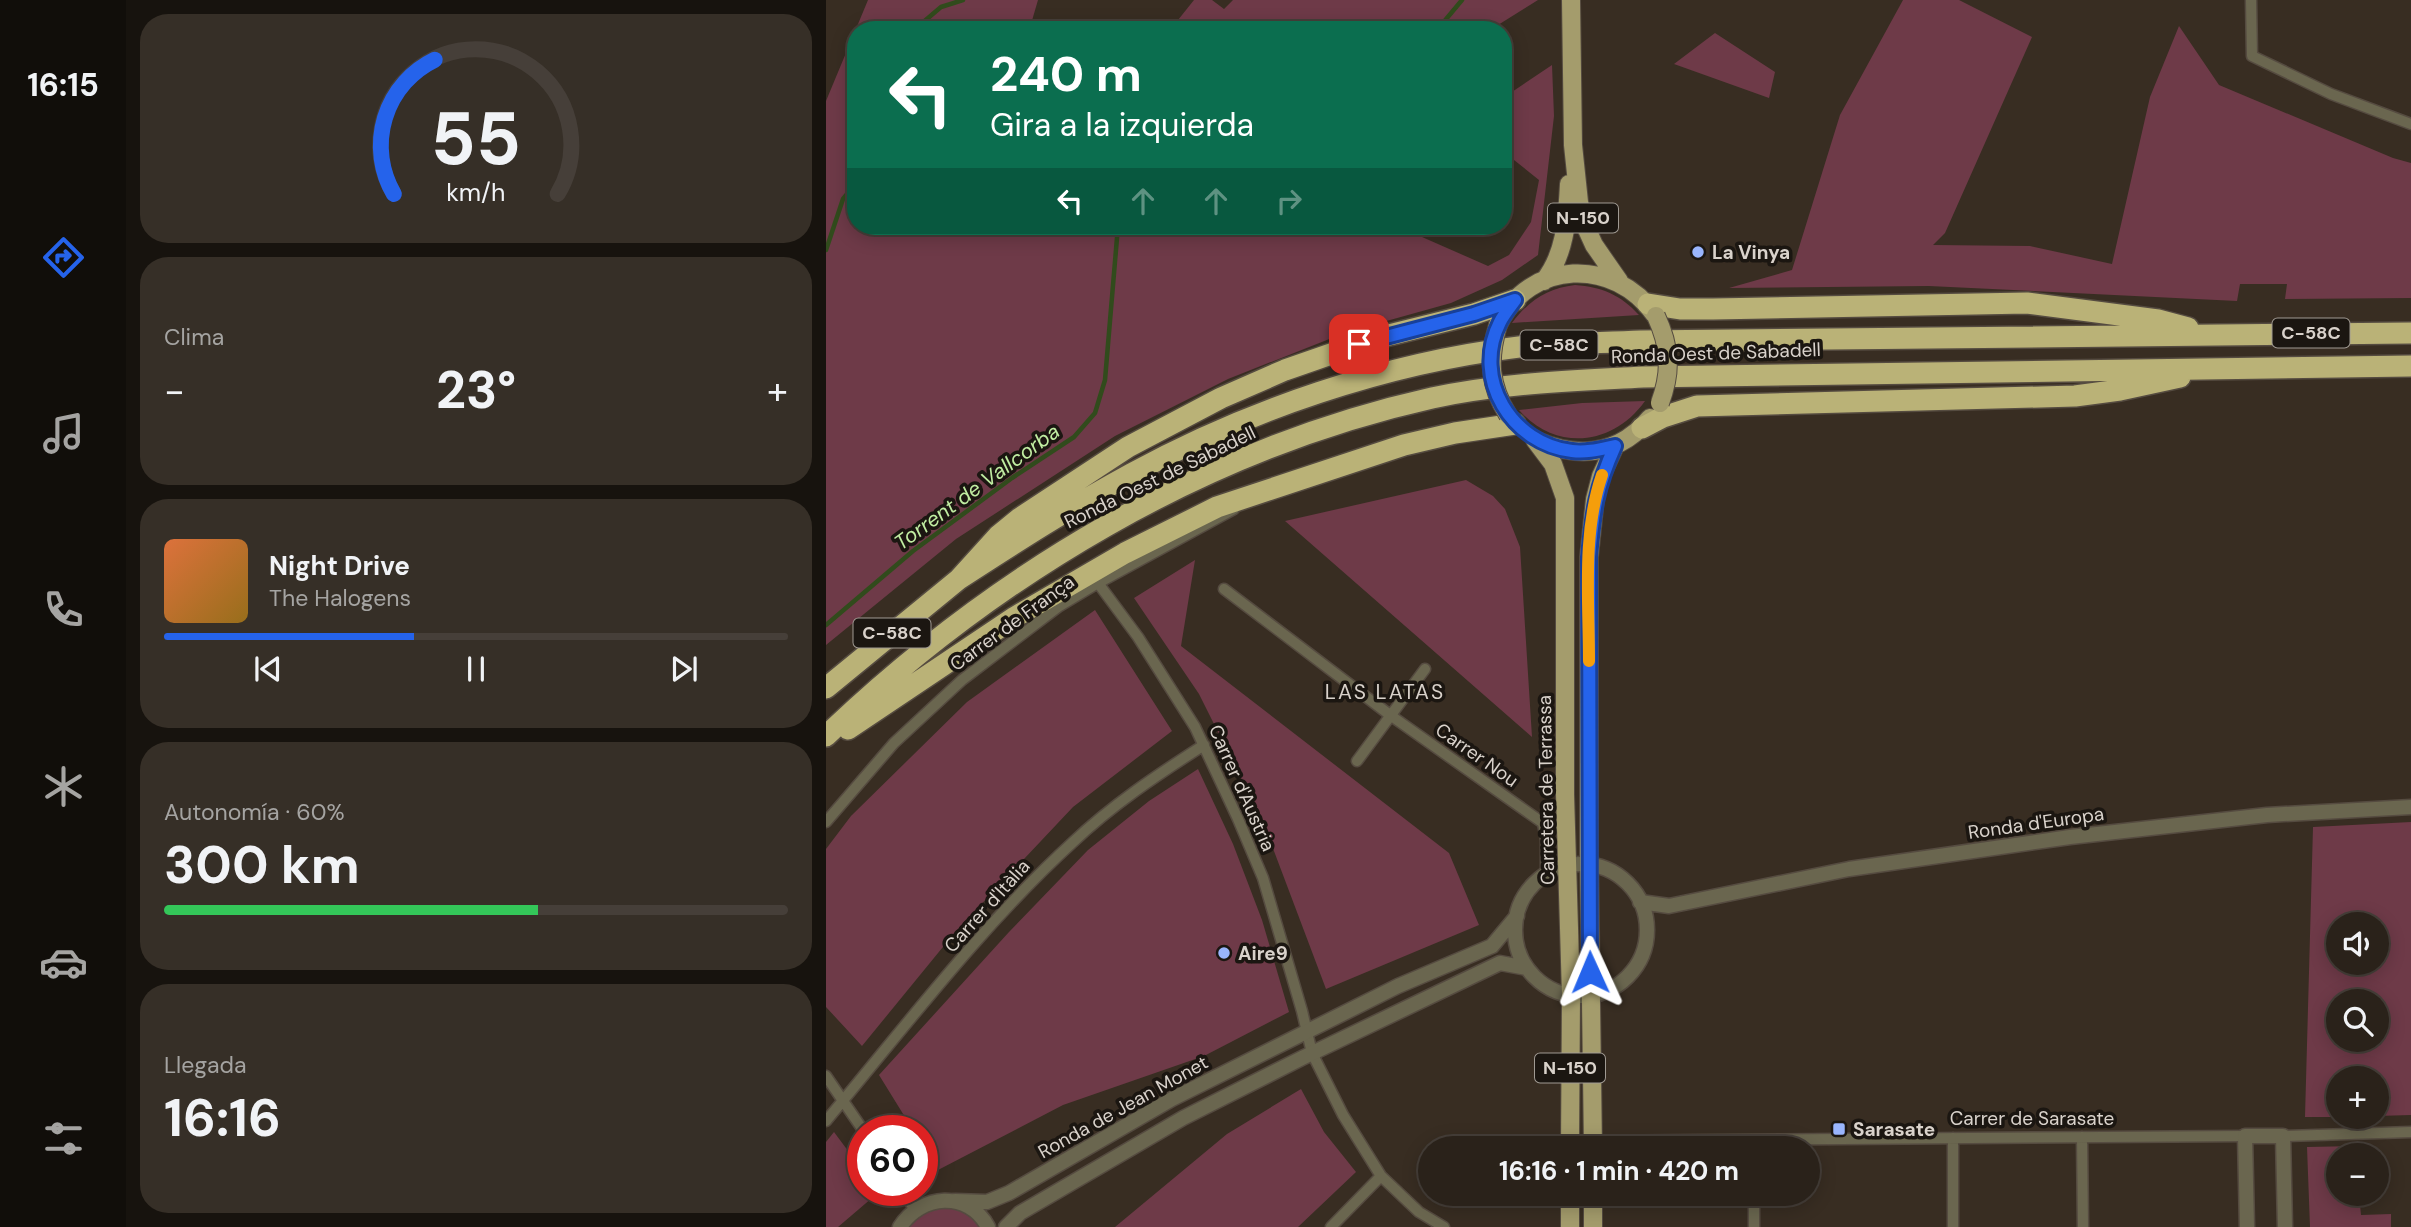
<!DOCTYPE html>
<html lang="es">
<head>
<meta charset="utf-8">
<style>
	body { margin:0; font-family:"DM Sans",sans-serif; background:#362f27; color:#f1f3f6; height:100vh; display:flex; flex-direction:column; font-size:26px; white-space:nowrap }
	* { box-sizing:border-box; margin:0 }
	p { font-size:23px; color:#a5a4a2 }
	.icon { flex:none; width:38px; height:38px; fill:none; stroke:currentColor; stroke-width:2; stroke-linecap:round; stroke-linejoin:round }
	.map { position:relative; flex:1; overflow:hidden }
	.panel { display:flex; flex-direction:column; gap:14px; padding:14px; background:#17130e; width:700px }
	.panel>* { flex:none }
	.top-card { position:absolute; left:21px; top:21px; width:665px; height:214px; border-radius:28px; box-shadow:0 4px 18px #0003,0 0 0 2px #463f39; background:#0b6e4f; color:#fff; overflow:hidden }
	.buttons { position:absolute; left:1500px; top:912px; display:grid; gap:14px }
	.buttons a { display:grid; place-items:center; width:63px; height:63px; border-radius:50%; background:#2a221a; box-shadow:0 4px 18px #0003,0 0 0 2px #463f39; font-size:35px }
	.speed { position:absolute; left:21px; top:1115px; display:flex; gap:14px; font-size:35px; font-weight:700; text-align:center }
	.speed>* { display:grid; place-content:center; width:91px; height:91px; border-radius:50%; background:#2a221a; box-shadow:0 4px 18px #0003,0 0 0 2px #463f39; line-height:1 }
	.speed .limit { border:10px solid #d22; background:#fff; color:#111 }
	.pin { position:absolute; display:grid; place-items:center; width:60px; height:60px; color:#fff; margin:-30px; border-radius:14px; box-shadow:0 4px 10px #0006 }
	.me { position:absolute; width:77px; margin:-38px; rotate:359deg; stroke-linejoin:round; filter:drop-shadow(0 0 5px #0008) }
	.turn { display:flex; align-items:center; gap:24px; height:147px; padding:0 28px; font-size:32px }
	.turn .icon { width:91px; height:91px; stroke-width:2.5 }
	.turn b { display:block; font-size:49px; line-height:60px }
	.lanes { display:flex; align-items:center; height:66px; padding:0 28px; background:#0003; justify-content:center; gap:35px; direction:ltr }
	.lanes .off { opacity:.35 }
	.big { font-size:52px; font-weight:700; line-height:1.1 }
	.panel .widget { flex:1; display:flex; flex-direction:column; justify-content:center; gap:10px; min-width:0; padding:0 24px; border-radius:28px; background:#362f27 }
	.panel .dial { align-items:center; gap:0 }
	.dial svg { height:182px; overflow:visible; fill:none; stroke:#463f39; stroke-width:7; stroke-linecap:round; text-anchor:middle }
	.dial text { fill:#f1f3f6; stroke:none }
	.song { display:flex; align-items:center; gap:21px }
	.cover { width:84px; height:84px; border-radius:10px; background:linear-gradient(135deg,hsl(20 70% 55%),hsl(40 70% 35%)) }
	.played { height:7px; border-radius:4px; background:linear-gradient(90deg,#2563eb 40%,#463f39 40%) }
	.keys { display:flex; justify-content:space-around; direction:ltr }
	.heat { display:flex; justify-content:space-between; align-items:center; font-size:38px; direction:ltr }
	.charge { height:10px; border-radius:5px; background:linear-gradient(90deg,#34c759 60%,#463f39 0) }
	.trip { position:absolute; left:592px; top:1136px; width:402px; height:70px; border-radius:35px; background:#2a221a; box-shadow:0 4px 18px #0003,0 0 0 2px #463f39; font-weight:700; line-height:70px; text-align:center }
	main { display:flex; flex:1; min-height:0 }
	.tab-bar { display:flex; flex-direction:column; width:126px; justify-content:space-around; align-items:center; background:#110e0a; color:#a5a4a2 }
	.tab-bar .icon { width:49px; height:49px }
	.tab-bar .active { color:#2563eb }
	.tab-bar b { font-size:32px; color:#f1f3f6 }
	.map>svg:first-child { display:block }
</style>
</head>
<body>
<main>
<nav class="tab-bar">
<b>16:15</b>
<svg class="icon active" aria-label="directions" viewBox="0 0 24 24"><path d="M12 3l9 9-9 9-9-9zM9 14v-3h6M13 9l2 2-2 2"/></svg>
<svg class="icon" aria-label="music" viewBox="0 0 24 24"><path d="M9 18V5l10-2v13"/><circle cx="6" cy="18" r="3"/><circle cx="16" cy="16" r="3"/></svg>
<svg class="icon" aria-label="phone" viewBox="0 0 24 24"><path d="M5 4h4l2 5-3 2q2 4 5 5l2-3 5 2v4C11 20 4 13 5 4z"/></svg>
<svg class="icon" aria-label="climate" viewBox="0 0 24 24"><path d="M12 3v18M4 7l16 10M4 17L20 7"/></svg>
<svg class="icon" aria-label="car" viewBox="0 0 24 24"><path d="M5 17H2v-5l4-1 3-4h7l3 4 3 1v5h-3M9 17h6M6 11h13"/><circle cx="7" cy="17" r="2"/><circle cx="17" cy="17" r="2"/></svg>
<svg class="icon" aria-label="filters" viewBox="0 0 24 24"><path d="M4 7h16M4 17h16"/><circle cx="9" cy="7" r="2"/><circle cx="15" cy="17" r="2"/></svg>
</nav>
<section class="panel">
<div class="widget dial"><svg viewBox="0 0 100 80">
<path d="M14 69A42 42 0 1 1 86 69"/>
<path d="M14 69A42 42 0 0 1 32 10" stroke="#2563eb"/>
<text x="50" y="56" font-size="32" font-weight="700">55</text>
<text x="50" y="72" font-size="11">km/h</text>
</svg></div>
<div class="widget"><p>Clima</p>
<div class="heat"><a>−</a><b class="big">23°</b><a>+</a></div>
</div>
<div class="widget">
<div class="song"><i class="cover"></i><div><b>Night Drive</b><p>The Halogens</p></div></div>
<div class="played"></div>
<div class="keys"><svg class="icon" aria-label="previous" viewBox="0 0 24 24"><path d="M18 5L8 12l10 7zM5 5v14"/></svg><svg class="icon" aria-label="pause" viewBox="0 0 24 24"><path d="M8 5v14M16 5v14"/></svg><svg class="icon" aria-label="next" viewBox="0 0 24 24"><path d="M6 5l10 7-10 7zM19 5v14"/></svg></div>
</div>
<div class="widget"><p>Autonomía · 60%</p><b class="big">300 km</b><div class="charge"></div></div>
<div class="widget"><p>Llegada</p><b class="big">16:16</b></div>
</section>
<div class="map">
<svg width="1585" height="1227" viewBox="0 0 1585 1227">
	<rect width="100%" height="100%" fill="#382d22"/>
	<!-- green -->
	<path fill="#6e3a48" fill-rule="evenodd" d="M 42,0 L 212,0 L 205,24 L 211,30 L 30,30 L 30,226 L 571,226 L 662,266 L 683,255 L 705,222 L 713,180 L 688,160 L 677,155 L 677,98 L 726,65 L 728,116 L 712,255 L 676,280 L 625,303 L 521,332 L 402,379 L 289,436 L 130,539 L 0,645 L 0,101 Z
		M 368,0 L 386,0 L 398,9 L 407,0 L 712,0 L 664,30 L 344,30 Z
		M 1077,0 L 1133,0 L 1206,37 L 1119,233 L 1107,245 L 1204,246 L 1286,264 L 1324,97 L 1353,26 L 1393,85 L 1567,158 L 1585,163 L 1585,298 L 1459,299 L 1461,284 L 1414,284 L 1411,301 L 1103,286 L 903,288 L 966,270 L 1014,115 Z
		M 889,33 L 949,72 L 943,98 L 848,64 Z
		M 749,285 C 776,287 795,295 813,315 L 686,323 C 702,301 722,288 749,285 Z
		M 819,401 C 787,446 730,452 693,410 L 756,403 Z
		M 640,480 L 667,496 L 679,509 L 694,547 L 706,737 L 459,521 Z
		M 369,560 L 355,646 L 623,853 L 653,925 L 500,989 L 437,822 L 373,694 L 308,598 Z
		M 269,610 L 346,731 L 247,807 L 130,931 L 36,1046 L 0,1007 L 0,849 L 25,816 L 141,702 Z
		M 372,769 L 407,844 L 436,920 L 463,1012 L 378,1056 L 237,1105 L 112,1170 L 96,1145 L 96,1130 L 87,1130 L 53,1075 L 183,932 L 262,850 L 323,801 Z
		M 1585,822 L 1585,1115 L 1551,1116 L 1550,1078 L 1512,1078 L 1512,1116 L 1522,1117 L 1479,1117 L 1487,827 ZM 1512,924 L 1550,924 L 1550,962 L 1512,962 ZM 1512,1001 L 1550,1001 L 1550,1040 L 1512,1040 Z
		M 475,1089 L 498,1132 L 530,1172 L 472,1227 L 289,1227 L 401,1134 Z
		M 8,1132 L 37,1171 L 37,1190 L 51,1190 L 53,1192 L 12,1227 L 0,1227 L 0,1142 Z
		M 1531,1146 L 1532,1155 L 1512,1155 L 1512,1194 L 1533,1194 L 1535,1215 L 1565,1214 L 1565,1227 L 1484,1227 L 1481,1147 Z
		M 128,1207 L 141,1212 L 156,1227 L 81,1227 C 92,1210 109,1207 128,1207 Z"/>
	<g fill="none" stroke-linecap="round" stroke-linejoin="round">
		<!-- stream -->
		<path stroke="#314b1c" stroke-width="4.5" d="M 88,30 L 115,7 L 137,0
			M 611,30 L 636,0
			M 0,250 L 17,199 L 30,183
			M 0,625 L 87,551 L 186,478 L 248,437 L 269,413 L 279,380 L 292,226"/>
		<defs>
			<path id="minor" d="M 1425,0 L 1426,56 L 1505,94 L 1585,124
				M 272,583 L 312,637 L 369,727 L 412,819 L 437,878 L 476,1011 L 486,1053 L 517,1115 L 555,1176 L 593,1212 L 618,1227
				M 398,589 L 564,715 L 717,823 L 740,829
				M 531,761 L 599,669
				M 0,822 L 68,743 L 136,680 L 232,607 L 272,583 L 408,509
				M 717,823 L 720,840 L 720,873
				M 0,1076 L 37,1130
				M 0,1121 C 79,1027 155,926 246,843 C 286,805 331,775 378,745
				M 1457,1136 L 1585,1132
				M 1256,1137 L 1257,1227
				M 1127,1138 L 1127,1227
				M 744,1141 L 1419,1136
				M 76,1190 L 89,1210
				M 928,1194 L 928,1227
				M 505,1227 L 555,1176"/>
			<path id="tertiary" d="M689 930a66 66 0 1 1 132 0a66 66 0 1 1-132 0Z
				M 814,902 L 843,906 L 1023,869 L 1244,837 L 1441,815 L 1585,807
				M 129,1201 L 161,1202 L 183,1193 L 346,1099 L 572,986 L 666,946 L 691,916
				M 74,1227 C 95,1194 142,1190 162,1227
				M 180,1227 L 194,1213 L 357,1118 L 476,1058 L 674,963 L 701,968
				M 1421,1227 L 1419,1136 L 1457,1136 L 1459,1227"/>
			<path id="primary" d="M 745,0 L 747,145 L 753,202 L 758,223 L 768,245 L 793,281
				M 718,281 C 740,253 741,219 743,184
				M 672,325 C 703,259 789,257 829,315
				M 709,440 L 727,464 L 739,498 L 739,794 L 745,995 L 744,1148
				M 711,441 C 754,459 793,455 824,418
				M 767,1148 L 763,853 L 763,557 L 769,499 L 775,476 L 789,446
				M 744,1227 L 744,1194
				M 767,1227 L 767,1194"/>
			<path id="motorway" d="M 822,304 L 854,309 L 887,309 L 1201,303 L 1332,320 L 1362,328
				M 816,428 L 837,417 L 871,406 L 1249,396 L 1294,390 L 1354,377
				M 133,579 C 190,542 246,506 305,474 C 422,410 560,363 693,347 C 733,343 774,343 815,341 L 1585,333
				M 0,688 L 133,579 L 172,536 L 194,518 L 302,447 L 395,398 L 459,370 L 551,338 L 648,314 L 689,300
				M 22,729 L 189,617 L 299,553 L 391,507 L 578,445 L 629,433 L 689,424
				M 0,736 C 168,575 378,449 606,398 C 675,383 747,381 817,377 L 1585,366"/>
		</defs>
		<!-- minor casing -->
		<use href="#minor" stroke="#554b40" stroke-width="13"/>
		<!-- tertiary casing -->
		<use href="#tertiary" stroke="#554b40" stroke-width="17"/>
		<!-- primary casing -->
		<use href="#primary" stroke="#554b40" stroke-width="20"/>
		<!-- motorway casing -->
		<use href="#motorway" stroke="#554b40" stroke-width="24"/>
		<!-- minor -->
		<use href="#minor" stroke="#6a664f" stroke-width="10"/>
		<!-- tertiary -->
		<use href="#tertiary" stroke="#6a664f" stroke-width="14"/>
		<!-- primary -->
		<use href="#primary" stroke="#a49c6c" stroke-width="18"/>
		<!-- motorway -->
		<use href="#motorway" stroke="#bab277" stroke-width="21"/>
		<defs>
			<path id="primary-bridge" d="M 830,316 C 844,346 846,371 834,403
				M 672,325 C 662,359 663,385 682,415"/>
		</defs>
		<!-- primary-bridge casing -->
		<use href="#primary-bridge" stroke="#554b40" stroke-width="20" stroke-linecap="butt"/>
		<!-- primary-bridge -->
		<use href="#primary-bridge" stroke="#a49c6c" stroke-width="18"/>
	</g>
	<g fill="none" stroke-linecap="round" stroke-linejoin="round">
		<defs>
			<path id="route" d="M 533,344 L 648,314 L 689,300 C 684,307 678,314 674,322 C 645,379 686,444 746,451 C 761,453 775,449 789,446 C 770,488 767,512 763,557 L 764,972"/>
		</defs>
		<!-- route casing -->
		<use href="#route" stroke="#184099" stroke-width="18"/>
		<!-- route -->
		<use href="#route" stroke="#2563eb" stroke-width="12"/>
		<!-- slow -->
		<path stroke="#f59e0b" stroke-width="12" d="M 763,661 C 763,600 756,533 776,475"/>
	</g>
	<!-- markers -->
	<g fill="#99b5fd" stroke="#1b1611" stroke-width="2.5">
		<circle cx="872" cy="252" r="7"/>
		<circle cx="398" cy="953" r="7"/>
		<rect x="1006" y="1122" width="14" height="14" rx="3.5"/>
	</g>
	<g text-anchor="middle" dominant-baseline="central" stroke-width="7" stroke-linejoin="round" paint-order="stroke">
		<!-- shield labels -->
		<g fill="#1b1611" stroke="#a09a93" stroke-width="2">
			<rect x="722" y="203.5" width="70" height="29" rx="5"/>
			<rect x="1446.5" y="318.5" width="77" height="29" rx="5"/>
			<rect x="694.5" y="330.5" width="77" height="29" rx="5"/>
			<rect x="27.5" y="618.5" width="77" height="29" rx="5"/>
			<rect x="709" y="1053.5" width="70" height="29" rx="5"/>
		</g>
		<g font-size="18" font-weight="bold" fill="#d9d2cb">
			<text x="757" y="218">N-150</text>
			<text x="1485" y="333">C-58C</text>
			<text x="733" y="345">C-58C</text>
			<text x="66" y="633">C-58C</text>
			<text x="744" y="1068">N-150</text>
		</g>
		<!-- poi labels -->
		<g font-size="19" font-weight="bold" fill="#d9d2cb" stroke="#1b1611" text-anchor="start">
			<text x="886" y="252">La Vinya</text>
			<text x="412" y="953">Aire9</text>
			<text x="1027" y="1129">Sarasate</text>
		</g>
		<!-- street labels -->
		<g font-size="19" fill="#d9d2cb" stroke="#1b1611">
			<text transform="translate(890 353) rotate(-2)">Ronda Oest de Sabadell</text>
			<text transform="translate(334 477) rotate(-26)">Ronda Oest de Sabadell</text>
			<text transform="translate(186 623) rotate(-36)">Carrer de França</text>
			<text transform="translate(651 755) rotate(35)">Carrer Nou</text>
			<text transform="translate(416 788) rotate(66)">Carrer d'Austria</text>
			<text transform="translate(720 790) rotate(-91)">Carretera de Terrassa</text>
			<text transform="translate(1210 823) rotate(-8)">Ronda d'Europa</text>
			<text transform="translate(161 906) rotate(-48)">Carrer d'Itàlia</text>
			<text transform="translate(297 1107) rotate(-29)">Ronda de Jean Monet</text>
			<text x="1206" y="1118">Carrer de Sarasate</text>
		</g>
		<!-- water labels -->
		<g font-size="21" font-style="italic" fill="#c1eda2" stroke="#1b1611">
			<text transform="translate(151 487) rotate(-36)">Torrent de Vallcorba</text>
		</g>
		<!-- neighbourhood labels -->
		<g font-size="21" letter-spacing="2" fill="#d9d2cb" stroke="#1b1611">
			<text x="559" y="692">LAS LATAS</text>
		</g>
	</g>
</svg>
<div class="buttons">
<a><svg class="icon" aria-label="sound" viewBox="0 0 24 24"><path d="M4 9h4l5-4v14l-5-4H4zM17 9q2 3 0 6"/></svg></a>
<a><svg class="icon" aria-label="search" viewBox="0 0 24 24"><circle cx="10" cy="10" r="6"/><path d="M15 15l6 6"/></svg></a>
<a>+</a>
<a>−</a>
</div>
<div class="speed"><div class="limit">60</div></div>
<div class="pin" style="left:533px;top:344px;background:#d93025"><svg class="icon" aria-label="arrive" viewBox="0 0 24 24"><path d="M6 21V4h12l-3 4 3 4H6"/></svg></div>
<svg class="me" style="left:764px;top:972px" viewBox="-20 -20 40 40"><path d="M0-17L14 15 0 8-14 15z" fill="#2563eb" stroke="#fff" stroke-width="4"/></svg>
<div class="trip">16:16 · 1 min · 420 m</div>
<div class="top-card">
<div class="turn"><svg class="icon" aria-label="left" viewBox="0 0 24 24"><path d="M17 20v-9H6M10 6l-5 5 5 5"/></svg><div><b>240 m</b>Gira a la izquierda</div></div>
<div class="lanes"><svg class="icon" aria-label="left" viewBox="0 0 24 24"><path d="M17 20v-9H6M10 6l-5 5 5 5"/></svg><svg class="icon off" aria-label="ahead" viewBox="0 0 24 24"><path d="M12 20V5M6 11l6-6 6 6"/></svg><svg class="icon off" aria-label="ahead" viewBox="0 0 24 24"><path d="M12 20V5M6 11l6-6 6 6"/></svg><svg class="icon off" aria-label="right" viewBox="0 0 24 24"><path d="M7 20v-9h11M14 6l5 5-5 5"/></svg></div>
</div>
</div>
</main>
</body>
</html>
